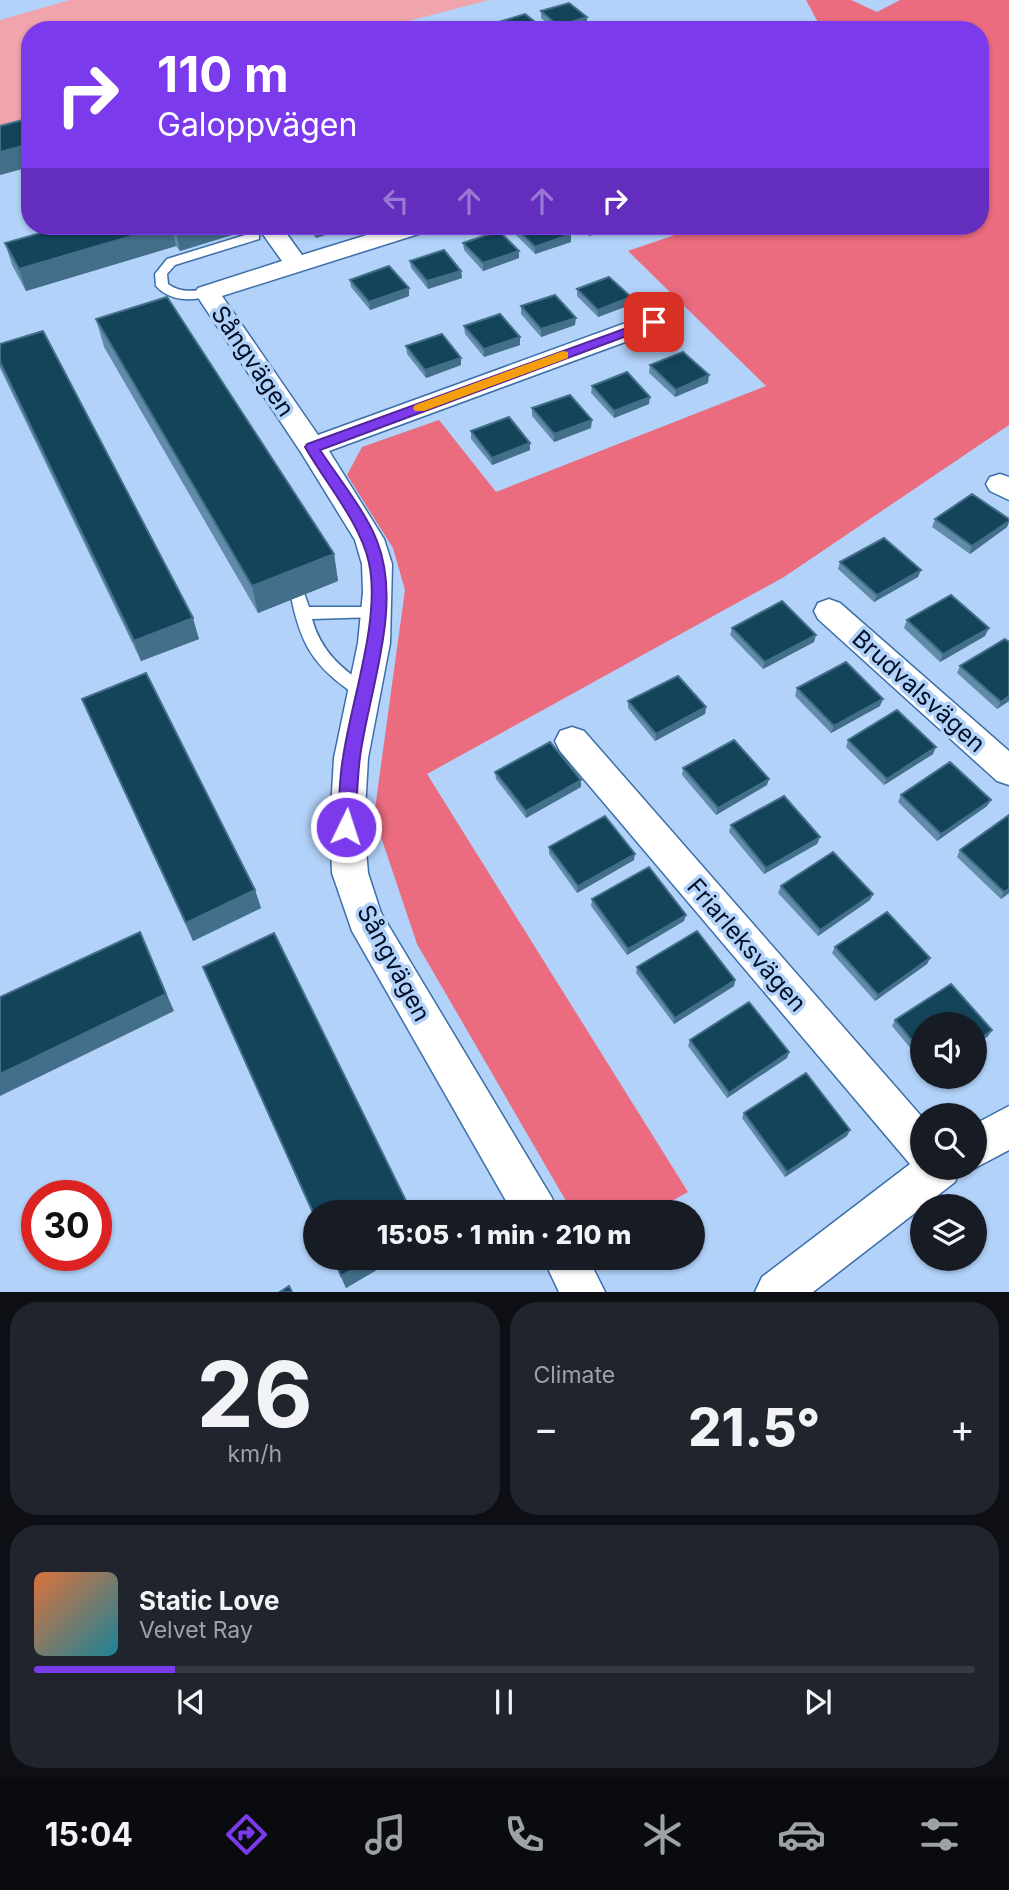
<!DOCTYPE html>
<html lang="en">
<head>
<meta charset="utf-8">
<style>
	body { margin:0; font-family:Inter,sans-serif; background:#20242c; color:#f1f3f6; height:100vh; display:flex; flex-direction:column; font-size:26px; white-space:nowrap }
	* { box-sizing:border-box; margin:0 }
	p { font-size:23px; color:#9ea1a6 }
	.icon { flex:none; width:38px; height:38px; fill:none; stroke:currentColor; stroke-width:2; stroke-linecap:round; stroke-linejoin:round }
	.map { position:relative; height:1292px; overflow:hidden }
	.drawer { display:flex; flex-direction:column; gap:10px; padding:10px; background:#0d0f14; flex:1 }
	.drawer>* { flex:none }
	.top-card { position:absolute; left:21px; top:21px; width:968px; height:214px; border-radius:28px; box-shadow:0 2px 5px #0004; background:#7c3aed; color:#fff; overflow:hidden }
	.fabs { position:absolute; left:910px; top:1012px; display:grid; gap:14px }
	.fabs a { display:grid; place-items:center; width:77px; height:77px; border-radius:50%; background:#171b24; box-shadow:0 2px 5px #0004; font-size:35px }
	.speed { position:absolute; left:21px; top:1180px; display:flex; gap:14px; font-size:35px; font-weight:700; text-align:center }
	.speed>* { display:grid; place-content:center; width:91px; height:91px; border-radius:50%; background:#171b24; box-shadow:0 2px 5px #0004; line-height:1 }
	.speed .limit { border:10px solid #d22; background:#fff; color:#111 }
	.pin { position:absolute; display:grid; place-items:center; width:60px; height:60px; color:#fff; margin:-30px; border-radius:14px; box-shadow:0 4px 10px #0006 }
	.me { position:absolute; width:77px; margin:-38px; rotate:4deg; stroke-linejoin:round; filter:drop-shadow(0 0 5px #0008) }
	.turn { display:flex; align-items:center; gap:24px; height:147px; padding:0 21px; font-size:32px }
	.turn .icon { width:91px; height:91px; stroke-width:2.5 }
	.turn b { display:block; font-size:49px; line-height:60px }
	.lanes { display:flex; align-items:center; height:66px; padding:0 21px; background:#0003; justify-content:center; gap:35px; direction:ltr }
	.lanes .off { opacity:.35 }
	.big { font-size:52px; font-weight:800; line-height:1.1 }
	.drawer .widget { flex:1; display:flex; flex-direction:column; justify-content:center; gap:10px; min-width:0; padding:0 24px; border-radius:28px; background:#20242c }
	.drawer .dial { align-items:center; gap:0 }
	.dial b { font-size:91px; line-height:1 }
	.song { display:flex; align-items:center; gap:21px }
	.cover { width:84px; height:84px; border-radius:10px; background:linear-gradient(135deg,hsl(20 70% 55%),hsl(190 70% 35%)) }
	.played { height:7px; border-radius:4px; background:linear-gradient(90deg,#7c3aed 15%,#363941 15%) }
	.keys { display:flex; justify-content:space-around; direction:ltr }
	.heat { display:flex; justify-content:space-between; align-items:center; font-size:38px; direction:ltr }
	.drawer .tiles { flex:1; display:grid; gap:10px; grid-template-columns:1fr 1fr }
	.widget:last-child { grid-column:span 2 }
	.trip { position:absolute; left:303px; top:1200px; width:402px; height:70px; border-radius:35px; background:#171b24; box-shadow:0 2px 5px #0004; font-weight:800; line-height:70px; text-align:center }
	.menu { display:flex; height:112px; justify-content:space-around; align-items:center; background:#090b0e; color:#9ea1a6 }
	.menu .icon { width:49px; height:49px }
	.menu .active { color:#7c3aed }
	.menu b { font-size:32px; color:#f1f3f6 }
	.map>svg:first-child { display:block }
</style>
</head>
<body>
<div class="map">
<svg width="1009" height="1292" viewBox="0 0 1009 1292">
	<rect width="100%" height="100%" fill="#b2d2f9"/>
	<!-- green -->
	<path fill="#f0a4ac" d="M 70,0 L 489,0 L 374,30 L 30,30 L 30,120 L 0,127 L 0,20 Z"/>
	<!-- forest -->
	<path fill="#eb6b7f" d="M 806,0 L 851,0 L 877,12 L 900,0 L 1009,0 L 1009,425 L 784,577 L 427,774 L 688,1192 L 650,1213 L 573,1213 L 417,944 L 374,816 L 405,590 L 393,548 L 347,475 L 362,447 L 439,420 L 496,492 L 766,386 L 628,251 L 701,226 L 980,226 L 980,30 L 822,30 Z"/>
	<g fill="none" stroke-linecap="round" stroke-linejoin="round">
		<defs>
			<path id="lane" d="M 255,232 L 259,233 L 259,239 L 175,265 L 167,274 L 168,284 C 184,295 194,289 211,290 L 211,296 C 191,301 171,302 156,286 L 155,274 L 167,259 Z
				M 299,591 L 304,593 L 309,607 L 382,607 L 385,611 L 377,617 L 312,619 C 321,652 342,669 370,688 L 372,693 L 370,698 C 360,701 354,694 346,688 C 310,662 300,639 291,597 Z"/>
			<path id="street" d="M 257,226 L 281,226 L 302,255 L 396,226 L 432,226 L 428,231 L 222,296 L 318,435 L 645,316 L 654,314 L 663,316 L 667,322 L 663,328 L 329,451 L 384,539 L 392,564 L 390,643 L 368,758 L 364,827 L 368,873 L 381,913 L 552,1198 L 558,1213 L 513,1213 L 352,931 L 332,873 L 330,827 L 334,758 L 358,643 L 363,592 L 362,564 L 355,540 L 302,454 L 195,293 L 198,288 L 282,261 Z
				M 1000,474 L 1009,477 L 1009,500 L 990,491 L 986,484 L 990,477 Z
				M 829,599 L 840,603 L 1009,751 L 1009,785 L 997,781 L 818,619 L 814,611 L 818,603 Z
				M 572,727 L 584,731 L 922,1117 L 922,1167 L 961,1167 L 955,1182 L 813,1292 L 755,1292 L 762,1277 L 910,1164 L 560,751 L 555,741 L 560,731 Z
				M 1009,1106 L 1009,1150 L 975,1168 L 972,1167 L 975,1167 L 975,1124 Z
				M 543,1258 L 588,1258 L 605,1292 L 559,1292 Z"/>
		</defs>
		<!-- lane casing -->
		<use href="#lane" stroke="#3b6ea8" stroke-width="3"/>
		<!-- street casing -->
		<use href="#street" stroke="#3b6ea8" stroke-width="3"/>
		<!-- lane -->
		<use href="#lane" fill="#fff" fill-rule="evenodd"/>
		<!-- street -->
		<use href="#street" fill="#fff" fill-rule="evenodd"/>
	</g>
	<!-- wall -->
	<path fill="#628baa" d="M 541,11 L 587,24 L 568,30 L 555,30 L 541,18 Z
		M 496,23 L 544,30 L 496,30 Z
		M 65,226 L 244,226 L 245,231 L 180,251 L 176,246 L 26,291 L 12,265 L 5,243 Z
		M 306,226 L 353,226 L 316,238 Z
		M 579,226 L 619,226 L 589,236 Z
		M 515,227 L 571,242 L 535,254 L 515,234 Z
		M 463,243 L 519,258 L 483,271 L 464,250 Z
		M 410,261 L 461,271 L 462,278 L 428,289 L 411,268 Z
		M 350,280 L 409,296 L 370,310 L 351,287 Z
		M 577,289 L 631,297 L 630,305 L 598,317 L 577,296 Z
		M 521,306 L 575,325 L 541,337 L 521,314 Z
		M 96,319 L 334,554 L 338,581 L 258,613 L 104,347 Z
		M 464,326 L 520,345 L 484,357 L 465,334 Z
		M 0,344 L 199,639 L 141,661 L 0,368 Z
		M 406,346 L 461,365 L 426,378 L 407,354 Z
		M 650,365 L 708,383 L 675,397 L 649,373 Z
		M 592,386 L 649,404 L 614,418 L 591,393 Z
		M 532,408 L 591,428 L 554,442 L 532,416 Z
		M 471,431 L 530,450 L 492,465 L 471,439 Z
		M 935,519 L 1009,519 L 1009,522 L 1007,527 L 970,554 L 932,527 Z
		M 840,562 L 918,577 L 874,602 L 838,569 Z
		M 907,620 L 985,636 L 940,662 L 904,628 Z
		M 732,628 L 814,642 L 763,669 L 730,635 Z
		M 1009,642 L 1009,701 L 997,709 L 957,673 L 960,666 Z
		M 797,688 L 880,706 L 831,733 L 795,696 Z
		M 82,699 L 255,890 L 261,908 L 193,941 L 91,720 Z
		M 628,701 L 706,707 L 705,714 L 655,741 L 628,708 Z
		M 848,740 L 933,754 L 884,785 L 846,747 Z
		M 683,768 L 767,785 L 716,815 L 682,775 Z
		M 495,772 L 581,780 L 581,787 L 526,818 L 496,779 Z
		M 901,795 L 991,800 L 987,806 L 937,841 L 898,802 Z
		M 731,825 L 820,837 L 817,844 L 764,874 L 729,832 Z
		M 549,847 L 634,860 L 577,893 L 549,854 Z
		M 960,850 L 1009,893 L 1001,899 L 957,857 Z
		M 781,886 L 873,894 L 870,900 L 818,936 L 778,893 Z
		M 592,899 L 684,921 L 627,955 L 591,906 Z
		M 835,947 L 930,958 L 927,964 L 875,1001 L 832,953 Z
		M 203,967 L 315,1213 L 315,1219 L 210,984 Z
		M 637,967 L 735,980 L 734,986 L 674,1024 L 636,973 Z
		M 951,984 L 992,1030 L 988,1036 L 975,1046 L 975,1024 L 922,1024 L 922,1062 L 892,1026 L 895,1020 Z
		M 690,1040 L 789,1052 L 787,1058 L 727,1098 L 688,1046 Z
		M 744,1113 L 847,1136 L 785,1177 L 742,1118 Z
		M 332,1258 L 397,1258 L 346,1288 Z"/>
	<!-- shaded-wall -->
	<path fill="#436f8a" d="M 587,17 L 587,24 L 568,30 L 558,30 L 558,26 Z
		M 30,144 L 30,167 L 0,175 L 0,152 Z
		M 166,226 L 172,226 L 176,246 L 26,291 L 19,269 Z
		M 186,226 L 244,226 L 245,231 L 180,251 L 175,229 Z
		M 329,226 L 353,226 L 316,238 L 315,230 Z
		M 597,226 L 619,226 L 589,236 L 590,228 Z
		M 571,234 L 571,242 L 535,254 L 535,247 Z
		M 519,251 L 519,258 L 483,271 L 483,263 Z
		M 461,271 L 462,278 L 428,289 L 427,281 Z
		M 409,288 L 409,296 L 370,310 L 369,302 Z
		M 631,297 L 630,305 L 598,317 L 598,310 Z
		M 576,318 L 575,325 L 541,337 L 541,329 Z
		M 520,337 L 520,345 L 484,357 L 484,349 Z
		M 461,358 L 461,365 L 426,378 L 425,370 Z
		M 709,375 L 708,383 L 675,397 L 676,390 Z
		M 650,397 L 649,404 L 614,418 L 614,411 Z
		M 592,420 L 591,428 L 554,442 L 554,434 Z
		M 530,443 L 530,450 L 492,465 L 492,458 Z
		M 1009,521 L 1007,527 L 970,554 L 972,546 Z
		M 334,554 L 338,581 L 258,613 L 252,586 Z
		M 921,570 L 918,577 L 874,602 L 877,595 Z
		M 193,618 L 199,639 L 141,661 L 134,641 Z
		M 989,628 L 985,636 L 940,662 L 943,654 Z
		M 816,635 L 814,642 L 763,669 L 765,662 Z
		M 1009,696 L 1009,701 L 997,709 L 1001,702 Z
		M 883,699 L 880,706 L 831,733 L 834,726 Z
		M 706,707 L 705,714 L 655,741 L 656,734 Z
		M 936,747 L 933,754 L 884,785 L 887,779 Z
		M 769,779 L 767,785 L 716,815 L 718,808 Z
		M 581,780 L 581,787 L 526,818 L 526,811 Z
		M 991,800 L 987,806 L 937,841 L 941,834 Z
		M 820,837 L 817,844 L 764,874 L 766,868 Z
		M 635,854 L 634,860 L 577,893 L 578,886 Z
		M 1009,889 L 1009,893 L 1001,899 L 1004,892 Z
		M 255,890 L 261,908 L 193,941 L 186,923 Z
		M 873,894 L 870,900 L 818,936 L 820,930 Z
		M 686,915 L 684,921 L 627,955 L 628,949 Z
		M 140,932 L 174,1011 L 0,1096 L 0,1074 Z
		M 930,958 L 927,964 L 875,1001 L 878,995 Z
		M 735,980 L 734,986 L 674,1024 L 675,1018 Z
		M 992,1030 L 988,1036 L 975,1046 L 975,1043 Z
		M 789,1052 L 787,1058 L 727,1098 L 729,1093 Z
		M 850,1130 L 847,1136 L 785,1177 L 787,1172 Z
		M 372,1258 L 397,1258 L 346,1288 L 341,1276 Z"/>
	<!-- building -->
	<path fill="#13445a" stroke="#436f8a" stroke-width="2" d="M 569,3 L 587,17 L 558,26 L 541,11 Z
		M 525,14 L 544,29 L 505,30 L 496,23 Z
		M 480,26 L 484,30 L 467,30 Z
		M 30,118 L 30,144 L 0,152 L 0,126 Z
		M 65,226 L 166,226 L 19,269 L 5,243 Z
		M 173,226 L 186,226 L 175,229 Z
		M 311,226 L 329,226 L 315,230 Z
		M 517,226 L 562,226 L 571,234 L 535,247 L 515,227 Z
		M 499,231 L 519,251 L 483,263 L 463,243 Z
		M 444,250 L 461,271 L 427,281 L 410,261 Z
		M 389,266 L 409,288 L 369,302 L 350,280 Z
		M 609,277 L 631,297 L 598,310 L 577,289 Z
		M 555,295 L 576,318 L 541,329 L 521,306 Z
		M 167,297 L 334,554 L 252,586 L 96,319 Z
		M 500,314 L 520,337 L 484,349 L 464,326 Z
		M 43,331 L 193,618 L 134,641 L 0,362 L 0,344 Z
		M 442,334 L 461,358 L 425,370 L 406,346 Z
		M 683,352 L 709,375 L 676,390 L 650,365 Z
		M 627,372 L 650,397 L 614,411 L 592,386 Z
		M 570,395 L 592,420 L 554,434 L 532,408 Z
		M 509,417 L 530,443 L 492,458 L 471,431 Z
		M 972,494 L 1009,519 L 1009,521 L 972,546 L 935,519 Z
		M 884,538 L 921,570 L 877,595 L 840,562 Z
		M 951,595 L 989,628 L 943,654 L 907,620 Z
		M 782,601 L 816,635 L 765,662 L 732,628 Z
		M 1005,639 L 1009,642 L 1009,696 L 1001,702 L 960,666 Z
		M 846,662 L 883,699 L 834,726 L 797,688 Z
		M 146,673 L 255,890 L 186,923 L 82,699 Z
		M 678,676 L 706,707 L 656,734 L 628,701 Z
		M 897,710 L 936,747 L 887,779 L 848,740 Z
		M 734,740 L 769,779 L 718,808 L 683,768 Z
		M 550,742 L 581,780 L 526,811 L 495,772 Z
		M 950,762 L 991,800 L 941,834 L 901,795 Z
		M 784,796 L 820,837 L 766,868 L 731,825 Z
		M 1009,815 L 1009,889 L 1004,892 L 960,850 Z
		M 605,816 L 635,854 L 578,886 L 549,847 Z
		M 833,852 L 873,894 L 820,930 L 781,886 Z
		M 649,867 L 686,915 L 628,949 L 592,899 Z
		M 887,912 L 930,958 L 878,995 L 835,947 Z
		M 697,931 L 735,980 L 675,1018 L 637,967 Z
		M 140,932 L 166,994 L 0,1074 L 0,997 Z
		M 274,933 L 412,1213 L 315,1213 L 315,1217 L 203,967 Z
		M 951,984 L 992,1030 L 975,1043 L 975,1024 L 922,1024 L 922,1053 L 895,1020 Z
		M 749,1002 L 789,1052 L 729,1093 L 690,1040 Z
		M 806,1073 L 850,1130 L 787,1172 L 744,1113 Z
		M 334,1258 L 372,1258 L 341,1276 Z
		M 289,1286 L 292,1292 L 280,1292 Z"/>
	<!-- route -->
	<path fill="#7c3aed" stroke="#51269a" stroke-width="2" d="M 654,318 L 660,322 L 659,324 L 320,450 C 337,476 366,512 377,541 C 403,606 369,690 360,757 C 357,780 357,804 355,827 L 353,832 L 346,834 L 340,832 L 338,827 C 339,804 339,780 343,758 C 351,701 381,619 369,563 C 361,524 325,482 305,447 L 307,444 Z"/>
	<!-- slow -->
	<path fill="#f59e0b" d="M 563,351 L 568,352 L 568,358 L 424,411 L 415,411 L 413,408 L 415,405 Z"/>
	<g text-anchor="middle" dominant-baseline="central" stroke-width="7" stroke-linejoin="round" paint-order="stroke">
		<!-- street labels -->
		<g font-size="24" fill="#000f26" stroke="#b2d2f9">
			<text transform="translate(253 361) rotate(56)">Sångvägen</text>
			<text transform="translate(919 691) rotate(42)">Brudvalsvägen</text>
			<text transform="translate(747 945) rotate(49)">Friarleksvägen</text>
			<text transform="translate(394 963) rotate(62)">Sångvägen</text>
		</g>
	</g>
</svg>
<div class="fabs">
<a><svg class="icon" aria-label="sound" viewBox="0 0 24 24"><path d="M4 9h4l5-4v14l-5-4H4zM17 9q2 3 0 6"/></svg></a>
<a><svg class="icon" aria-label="search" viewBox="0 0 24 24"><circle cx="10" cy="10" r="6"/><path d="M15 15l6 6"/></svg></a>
<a><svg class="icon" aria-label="layers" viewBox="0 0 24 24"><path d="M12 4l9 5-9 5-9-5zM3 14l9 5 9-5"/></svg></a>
</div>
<div class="speed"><div class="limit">30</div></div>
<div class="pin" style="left:654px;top:322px;background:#d93025"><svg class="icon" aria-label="arrive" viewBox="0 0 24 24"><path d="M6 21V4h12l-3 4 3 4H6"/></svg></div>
<svg class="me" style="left:346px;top:827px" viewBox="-20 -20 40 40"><circle r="17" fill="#7c3aed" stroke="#fff" stroke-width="3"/><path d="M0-11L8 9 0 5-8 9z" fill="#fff"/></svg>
<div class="trip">15:05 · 1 min · 210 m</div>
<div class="top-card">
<div class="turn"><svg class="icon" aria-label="right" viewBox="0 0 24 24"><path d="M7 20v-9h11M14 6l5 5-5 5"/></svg><div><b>110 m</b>Galoppvägen</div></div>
<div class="lanes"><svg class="icon off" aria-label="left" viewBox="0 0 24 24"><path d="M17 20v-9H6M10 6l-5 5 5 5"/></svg><svg class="icon off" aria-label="ahead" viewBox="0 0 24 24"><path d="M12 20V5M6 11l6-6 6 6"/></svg><svg class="icon off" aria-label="ahead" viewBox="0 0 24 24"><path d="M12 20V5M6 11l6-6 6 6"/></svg><svg class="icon" aria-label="right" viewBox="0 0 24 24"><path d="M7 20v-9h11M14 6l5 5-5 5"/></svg></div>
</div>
</div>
<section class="drawer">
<div class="tiles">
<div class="widget dial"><b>26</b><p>km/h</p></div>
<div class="widget"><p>Climate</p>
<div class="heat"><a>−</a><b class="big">21.5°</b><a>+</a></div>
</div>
<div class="widget">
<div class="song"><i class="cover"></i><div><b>Static Love</b><p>Velvet Ray</p></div></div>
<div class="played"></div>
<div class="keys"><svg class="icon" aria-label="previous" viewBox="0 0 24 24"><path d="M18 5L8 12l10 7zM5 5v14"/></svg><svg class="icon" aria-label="pause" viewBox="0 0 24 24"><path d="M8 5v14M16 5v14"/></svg><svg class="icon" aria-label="next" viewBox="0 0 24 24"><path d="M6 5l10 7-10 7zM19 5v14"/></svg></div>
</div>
</div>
</section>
<nav class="menu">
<b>15:04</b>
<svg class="icon active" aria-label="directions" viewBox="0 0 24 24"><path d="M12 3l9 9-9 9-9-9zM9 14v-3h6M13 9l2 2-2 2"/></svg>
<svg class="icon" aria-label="music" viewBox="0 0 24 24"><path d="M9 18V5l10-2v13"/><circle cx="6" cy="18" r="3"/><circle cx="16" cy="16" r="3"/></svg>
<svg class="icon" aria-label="phone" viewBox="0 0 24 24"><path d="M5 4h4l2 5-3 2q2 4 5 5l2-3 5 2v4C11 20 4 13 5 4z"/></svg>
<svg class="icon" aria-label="climate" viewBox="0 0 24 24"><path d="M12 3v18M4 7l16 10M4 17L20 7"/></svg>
<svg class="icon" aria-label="car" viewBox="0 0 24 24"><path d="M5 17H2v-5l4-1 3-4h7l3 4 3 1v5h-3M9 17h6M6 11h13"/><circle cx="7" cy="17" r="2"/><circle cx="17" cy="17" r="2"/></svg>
<svg class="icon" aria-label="filters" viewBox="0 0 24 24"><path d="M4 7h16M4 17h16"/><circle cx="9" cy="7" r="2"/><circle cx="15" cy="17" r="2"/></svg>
</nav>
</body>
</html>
